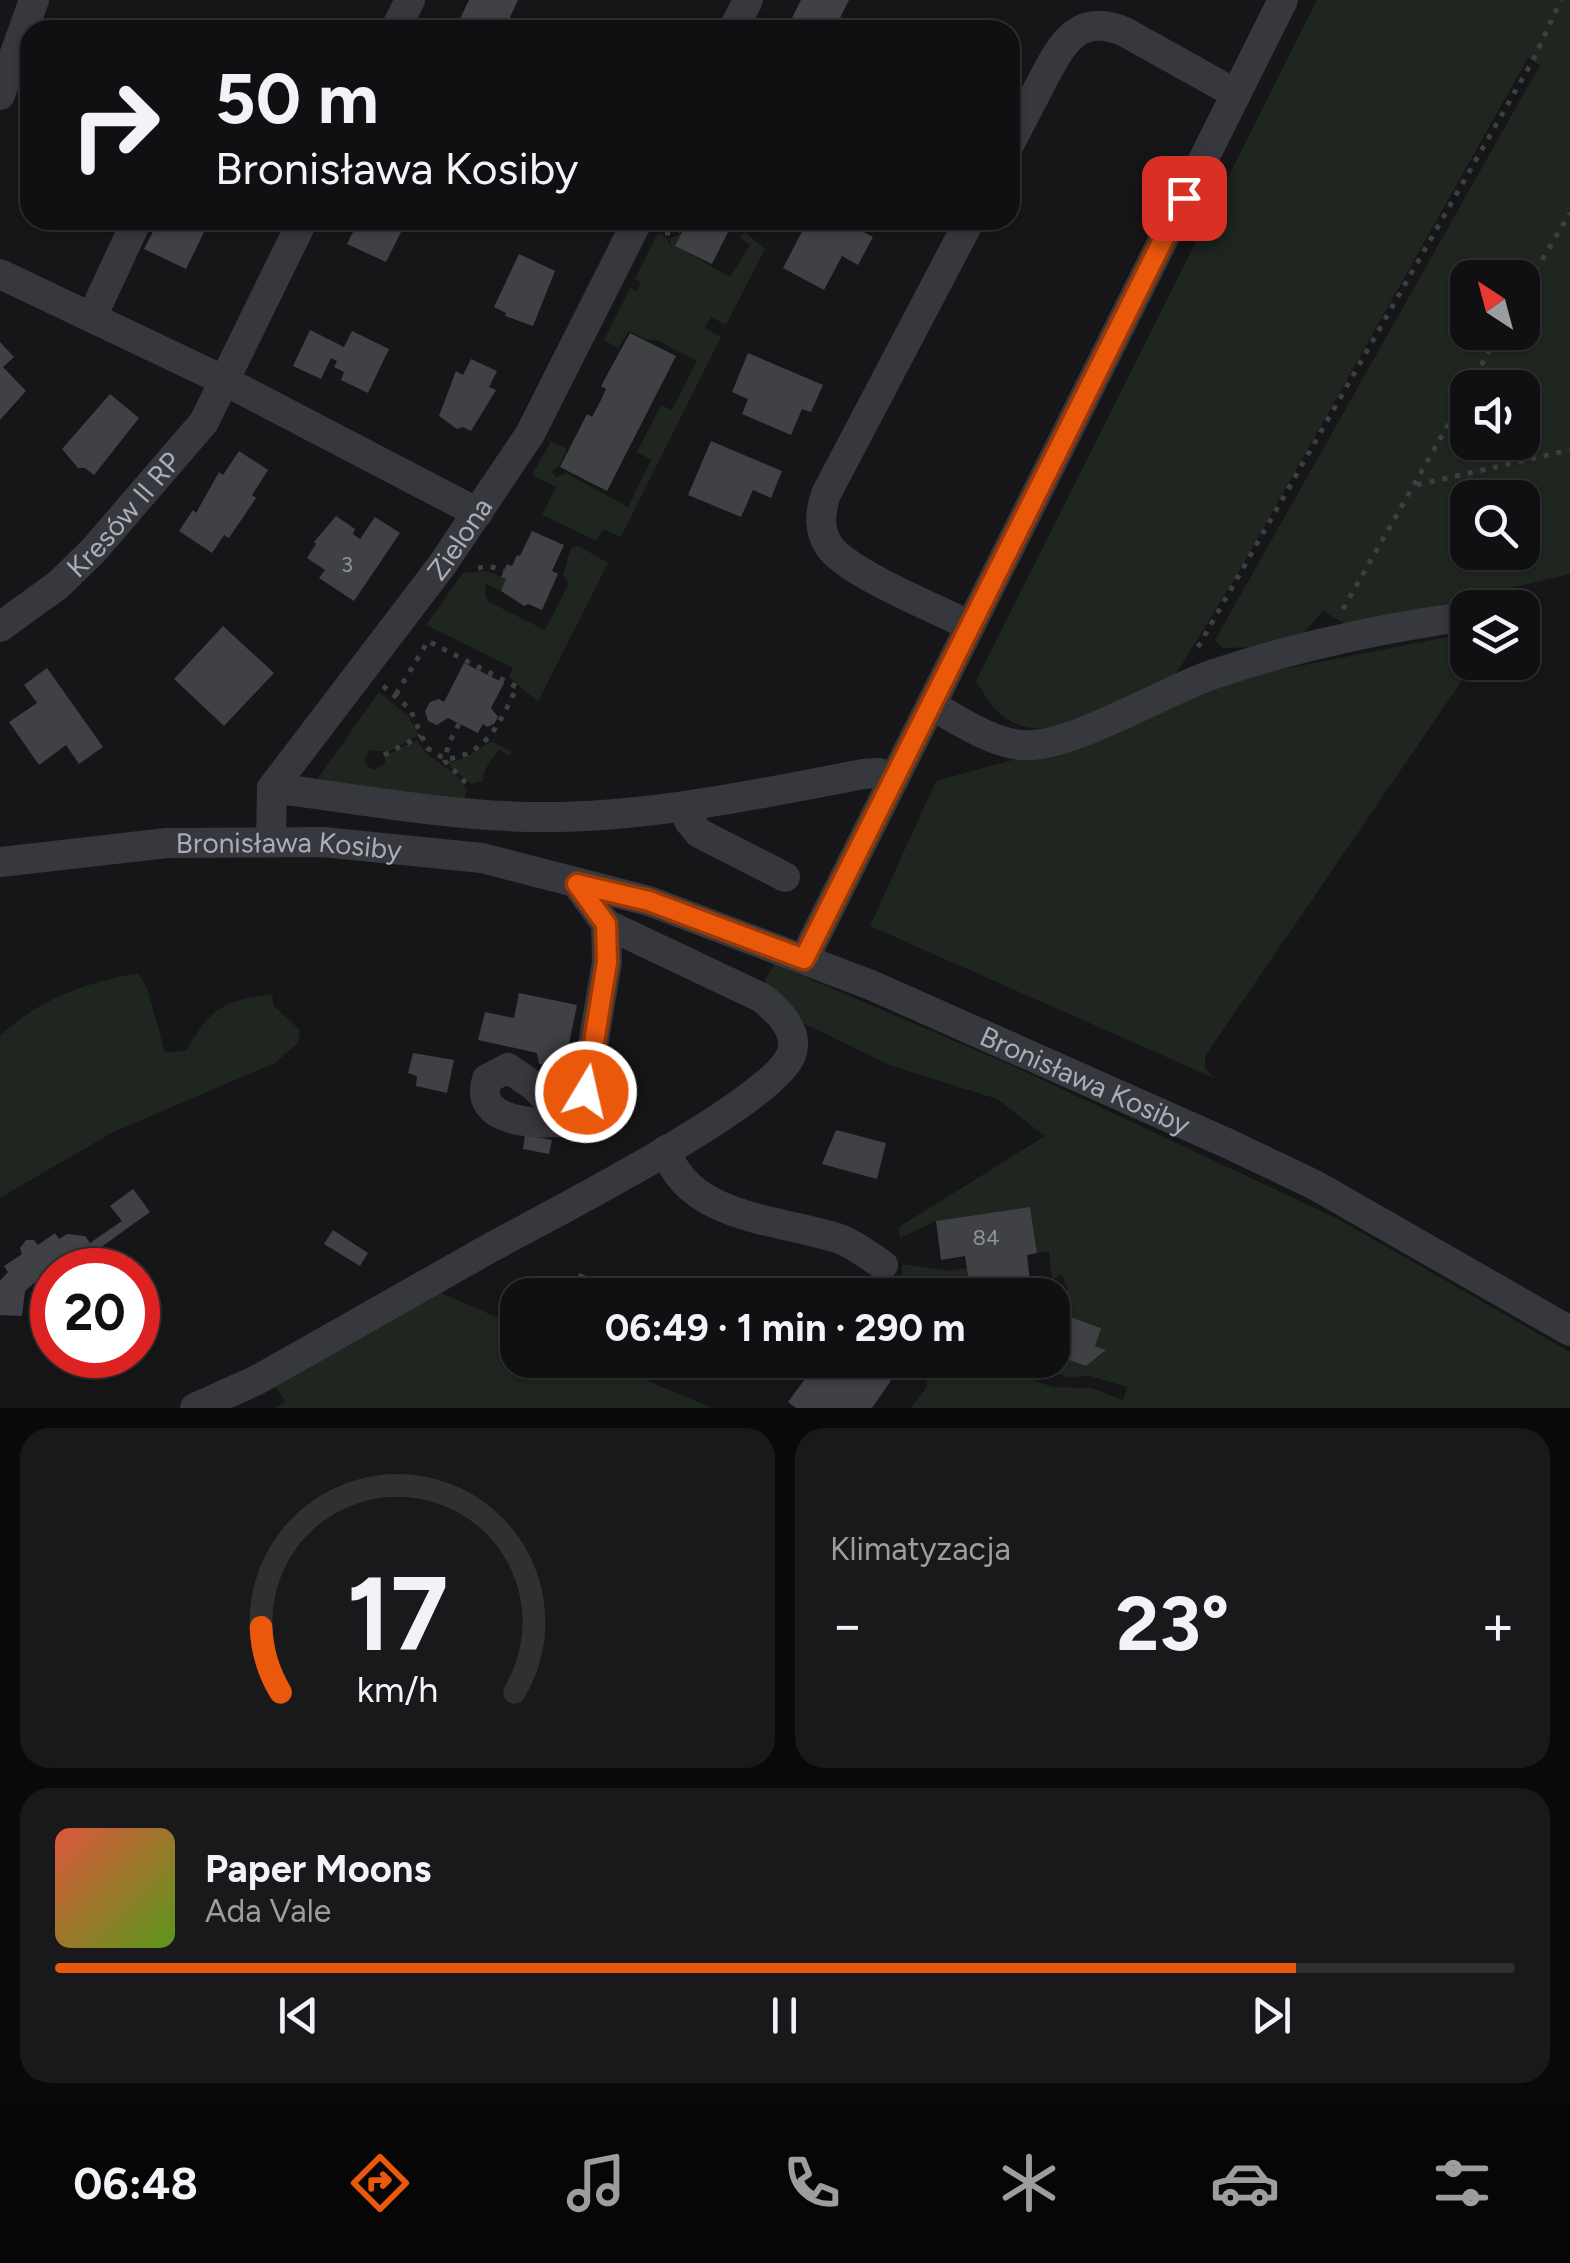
<!DOCTYPE html>
<html lang="pl">
<head>
<meta charset="utf-8">
<style>
	body { margin:0; font-family:Figtree,sans-serif; background:#19191b; color:#f1f3f6; height:100vh; display:flex; flex-direction:column; font-size:38px; white-space:nowrap }
	* { box-sizing:border-box; margin:0 }
	p { font-size:32px; color:#9c9d9f }
	.icon { flex:none; width:55px; height:55px; fill:none; stroke:currentColor; stroke-width:2; stroke-linecap:round; stroke-linejoin:round }
	.map { position:relative; height:1408px; overflow:hidden }
	.side { display:flex; flex-direction:column; gap:20px; padding:20px; background:#09090a; flex:1 }
	.side>* { flex:none }
	.banner { position:absolute; left:20px; top:20px; width:1000px; height:210px; border-radius:30px; box-shadow:0 2px 8px #0004,0 0 0 2px #303032; background:#101012; color:#f1f3f6; overflow:hidden }
	.needle { width:65px; rotate:324deg }
	.fabs { position:absolute; left:1450px; top:260px; display:grid; gap:20px }
	.fabs a { display:grid; place-items:center; width:90px; height:90px; border-radius:20px; background:#101012; box-shadow:0 2px 8px #0004,0 0 0 2px #303032; font-size:50px }
	.speed { position:absolute; left:30px; top:1248px; display:flex; gap:20px; font-size:50px; font-weight:700; text-align:center }
	.speed>* { display:grid; place-content:center; width:130px; height:130px; border-radius:50%; background:#101012; box-shadow:0 2px 8px #0004,0 0 0 2px #303032; line-height:1 }
	.speed .limit { border:15px solid #d22; background:#fff; color:#111 }
	.pin { position:absolute; display:grid; place-items:center; width:85px; height:85px; color:#fff; margin:-42px; border-radius:20px; box-shadow:0 5px 15px #0006 }
	.me { position:absolute; width:110px; margin:-55px; rotate:9deg; stroke-linejoin:round; filter:drop-shadow(0 0 8px #0008) }
	.turn { display:flex; align-items:center; gap:35px; height:210px; padding:0 30px; font-size:45px }
	.turn .icon { width:130px; height:130px; stroke-width:2.5 }
	.turn b { display:block; font-size:70px; line-height:85px }
	.big { font-size:75px; font-weight:700; line-height:1.1 }
	.side .card { flex:1; display:flex; flex-direction:column; justify-content:center; gap:15px; min-width:0; padding:0 35px; border-radius:30px; background:#19191b }
	.side .dial { align-items:center; gap:0 }
	.dial svg { height:260px; overflow:visible; fill:none; stroke:#303032; stroke-width:7; stroke-linecap:round; text-anchor:middle }
	.dial text { fill:#f1f3f6; stroke:none }
	.song { display:flex; align-items:center; gap:30px }
	.cover { width:120px; height:120px; border-radius:15px; background:linear-gradient(135deg,hsl(10 70% 55%),hsl(90 70% 35%)) }
	.played { height:10px; border-radius:5px; background:linear-gradient(90deg,#ea580c 85%,#303032 85%) }
	.keys { display:flex; justify-content:space-around; direction:ltr }
	.heat { display:flex; justify-content:space-between; align-items:center; font-size:55px; direction:ltr }
	.side .tiles { flex:1; display:grid; gap:20px; grid-template-columns:1fr 1fr }
	.card:last-child { grid-column:span 2 }
	.trip { position:absolute; left:500px; top:1278px; width:570px; height:100px; border-radius:30px; background:#101012; box-shadow:0 2px 8px #0004,0 0 0 2px #303032; font-weight:700; line-height:100px; text-align:center }
	.tab-bar { display:flex; height:160px; justify-content:space-around; align-items:center; background:#060607; color:#9c9d9f }
	.tab-bar .icon { width:70px; height:70px }
	.tab-bar .selected { color:#ea580c }
	.tab-bar b { font-size:45px; color:#f1f3f6 }
	.map>svg:first-child { display:block }
</style>
</head>
<body>
<div class="map">
<svg width="1570" height="1408" viewBox="0 0 1570 1408">
	<rect width="100%" height="100%" fill="#161618"/>
	<!-- green -->
	<path fill="#1e261f" fill-rule="evenodd" d="M 1317,0 L 1570,0 L 1570,574 L 1349,626 L 1323,611 L 1301,636 L 1257,647 L 1223,648 L 1215,640 L 1540,65 L 1528,58 L 1234,580 L 1179,669 L 1171,679 C 1122,701 1047,755 999,713 C 990,705 983,691 976,681 ZM 1468,278 L 1522,278 L 1522,332 L 1468,332 ZM 1468,388 L 1522,388 L 1522,442 L 1468,442 ZM 1468,498 L 1522,498 L 1522,552 L 1468,552 Z
		M 745,232 L 765,249 L 726,325 L 711,317 L 705,328 L 721,337 L 621,537 L 603,529 L 597,541 L 542,515 L 556,487 L 532,475 L 551,441 L 567,449 L 559,466 L 551,471 L 556,477 L 566,473 L 628,507 L 651,460 L 637,452 L 661,405 L 672,410 L 697,361 L 657,340 L 648,340 L 629,331 L 618,348 L 604,340 L 630,288 L 637,291 L 641,282 L 635,279 L 658,233 L 667,238 L 672,249 L 670,239 L 682,233 L 676,246 L 730,277 L 750,245 L 742,239 L 741,235 Z
		M 579,546 L 608,563 L 538,702 L 509,677 L 513,668 L 426,625 L 463,573 L 487,571 L 506,579 L 501,591 L 486,584 L 485,595 L 489,602 L 545,630 L 569,583 L 563,575 L 571,548 Z
		M 1467,633 L 1468,662 L 1474,663 L 1205,1056 L 1205,1068 L 1214,1078 L 870,926 L 936,781 L 1053,749 L 1233,679 Z
		M 379,692 L 408,716 L 419,735 L 388,752 L 370,750 L 364,759 L 367,766 L 373,770 L 385,764 L 385,756 L 417,740 C 428,763 456,767 467,790 L 463,802 L 309,791 Z
		M 492,741 L 512,752 L 510,756 L 499,750 C 494,757 482,769 483,781 L 472,784 L 451,768 L 449,762 L 465,758 Z
		M 775,964 L 1015,1067 L 1336,1218 L 1570,1352 L 1570,1408 L 911,1408 L 927,1387 L 927,1377 L 936,1360 L 1006,1360 L 1003,1370 L 1053,1387 L 1091,1388 L 1123,1400 L 1127,1387 L 1090,1376 L 1067,1377 L 1013,1360 L 1052,1360 L 1053,1354 L 1086,1366 L 1105,1351 L 1095,1346 L 1100,1327 L 1063,1315 L 1056,1333 L 1053,1332 L 1052,1295 L 944,1295 L 902,1281 L 902,1264 L 949,1271 L 967,1268 L 970,1289 L 1030,1281 L 1032,1285 L 1051,1281 L 1048,1286 L 1051,1293 L 1068,1290 L 1062,1274 L 1052,1280 L 1049,1251 L 1037,1253 L 1030,1207 L 936,1221 L 900,1238 L 899,1227 L 1045,1136 L 997,1099 L 889,1065 L 801,1022 L 762,985 Z
		M 138,973 L 147,988 L 165,1052 L 186,1051 C 211,1008 222,1001 272,994 L 274,1006 L 300,1030 L 298,1043 L 275,1063 L 113,1132 L 0,1198 L 0,1036 C 38,999 88,982 138,973 Z
		M 434,1290 L 517,1326 L 518,1360 L 598,1360 L 712,1408 L 275,1408 L 285,1401 L 271,1379 Z"/>
	<!-- building -->
	<path fill="#404145" d="M 469,0 L 518,0 L 504,30 L 462,30 L 456,27 Z
		M 801,0 L 849,0 L 834,30 L 786,30 Z
		M 159,220 L 210,220 L 186,269 L 144,249 Z
		M 359,220 L 407,220 L 386,262 L 347,244 Z
		M 688,220 L 734,220 L 712,264 L 675,246 Z
		M 808,220 L 841,220 L 873,237 L 858,265 L 842,256 L 824,290 L 783,268 Z
		M 519,254 L 555,271 L 533,326 L 505,316 L 506,313 L 494,307 Z
		M 310,330 L 344,347 L 352,331 L 389,349 L 368,393 L 341,380 L 344,372 L 334,367 L 337,361 L 331,358 L 321,379 L 293,366 Z
		M 630,333 L 676,356 L 607,491 L 560,467 L 587,414 L 592,417 L 600,402 L 606,389 L 601,386 Z
		M 0,342 L 14,357 L 3,367 L 26,391 L 0,420 Z
		M 748,353 L 823,385 L 811,412 L 802,409 L 791,435 L 742,414 L 748,399 L 732,392 Z
		M 471,359 L 497,371 L 489,387 L 496,390 L 471,431 L 463,427 L 457,429 L 439,416 L 456,371 L 463,375 Z
		M 110,394 L 139,418 L 94,475 L 85,468 L 78,468 L 62,449 Z
		M 711,441 L 782,471 L 771,498 L 753,490 L 741,517 L 688,495 Z
		M 239,451 L 268,470 L 252,495 L 256,498 L 229,538 L 224,535 L 212,553 L 179,531 L 193,510 L 196,513 L 219,472 L 223,475 Z
		M 336,516 L 355,529 L 353,534 L 360,539 L 375,517 L 400,533 L 354,601 L 319,578 L 325,570 L 307,558 L 316,544 L 314,542 Z
		M 532,531 L 564,545 L 552,571 L 558,574 L 542,610 L 528,604 L 524,606 L 501,591 L 506,579 L 501,577 L 507,564 L 512,566 L 517,555 L 520,556 Z
		M 223,626 L 274,673 L 224,726 L 174,679 Z
		M 464,663 L 504,683 L 491,708 L 498,717 L 494,724 L 487,727 L 483,724 L 478,733 L 448,718 L 437,725 L 428,721 L 425,711 L 430,702 L 439,699 L 444,702 Z
		M 47,668 L 103,747 L 79,764 L 66,745 L 39,765 L 9,722 L 37,703 L 24,685 Z
		M 519,993 L 577,1005 L 569,1044 L 564,1050 L 557,1049 L 555,1060 L 549,1065 L 539,1064 L 537,1053 L 478,1040 L 485,1012 L 514,1018 Z
		M 413,1053 L 454,1060 L 447,1093 L 416,1086 L 417,1076 L 408,1073 Z
		M 836,1130 L 886,1143 L 877,1179 L 822,1164 Z
		M 525,1135 L 552,1140 L 549,1154 L 523,1149 Z
		M 133,1189 L 150,1212 L 97,1250 L 102,1258 L 108,1255 L 116,1259 L 118,1270 L 52,1270 L 52,1292 L 45,1297 L 34,1283 L 25,1291 L 22,1316 L 0,1315 L 0,1281 L 8,1272 L 4,1266 L 22,1254 L 20,1248 L 26,1240 L 34,1240 L 38,1245 L 55,1233 L 59,1239 L 67,1234 L 85,1236 L 90,1243 L 122,1221 L 110,1206 Z
		M 1030,1207 L 1037,1253 L 1027,1255 L 1030,1281 L 970,1289 L 965,1256 L 941,1260 L 936,1221 Z
		M 333,1230 L 368,1253 L 360,1266 L 324,1244 Z
		M 579,1273 L 634,1295 L 570,1295 Z
		M 902,1281 L 943,1294 L 942,1295 L 897,1295 Z
		M 1062,1314 L 1101,1328 L 1095,1346 L 1106,1350 L 1086,1366 L 1052,1354 L 1052,1332 L 1056,1333 Z
		M 672,1360 L 718,1360 L 711,1376 Z
		M 819,1360 L 902,1360 L 904,1362 L 872,1408 L 796,1408 L 788,1402 Z"/>
	<g fill="none" stroke-linecap="round" stroke-linejoin="round">
		<!-- path -->
		<path stroke="#3d3f44" stroke-width="5" stroke-dasharray="5 8" stroke-linecap="butt" d="M 665,233 L 676,233 L 687,222
			M 1522,293 L 1570,213
			M 1469,388 L 1499,332
			M 1417,485 L 1570,450
			M 478,568 L 489,566 L 504,571
			M 1343,609 L 1468,390
			M 1198,647 L 1533,60 L 1561,0
			M 383,686 L 410,709 L 427,748 L 445,759 C 487,756 501,720 517,687 L 428,641 L 395,696
			M 459,724 L 448,745 L 445,761 L 468,785
			M 384,755 L 421,736"/>
		<!-- minor -->
		<g stroke="#37383d" stroke-width="30">
			<path d="M 395,30 L 410,0"/>
			<path d="M 733,30 L 748,0"/>
			<path d="M 0,95 L 34,0"/>
			<path d="M 1010,143 C 1020,124 1029,106 1039,87 C 1059,50 1074,10 1125,32 L 1236,94"/>
			<path d="M 970,220 L 826,494 C 820,512 818,529 829,546 C 847,573 938,609 970,626"/>
			<path d="M 0,274 L 225,381 L 478,513"/>
			<path d="M 92,317 L 137,220"/>
			<path id="s1" d="M 0,627 L 58,585 L 93,551 L 204,422 L 303,220"/>
			<path d="M 931,705 C 959,720 989,742 1021,745 C 1069,750 1163,691 1214,674 C 1295,647 1383,628 1468,616"/>
			<path d="M 272,788 C 358,799 444,815 530,817 C 643,819 753,795 863,774 L 879,773 L 895,778"/>
			<path d="M 685,807 L 689,821 L 699,833 L 785,877"/>
			<path id="s2" d="M 271,841 L 272,788 L 442,565 L 530,434 L 638,220"/>
			<path id="s3" d="M 0,862 L 167,843 L 323,842 L 482,858 L 649,901 L 871,985 L 1229,1144 L 1315,1185 L 1570,1331"/>
			<path d="M 804,959 L 1283,0"/>
			<path d="M 568,1121 L 534,1086 L 508,1068 L 487,1079 C 472,1124 540,1125 568,1121 L 578,1109 L 585,1092 L 607,962 L 606,924"/>
			<path d="M 666,1150 C 688,1219 778,1219 837,1238 C 853,1243 869,1256 883,1265"/>
			<path d="M 195,1408 L 257,1380 C 335,1336 412,1292 490,1248 C 546,1217 772,1103 791,1055 C 800,1031 778,1011 762,998 L 606,924 L 577,884"/>
		</g>
	</g>
	<g fill="none" stroke-linecap="round" stroke-linejoin="round">
		<defs>
			<path id="route" d="M 586,1092 L 607,962 L 606,924 L 577,884 L 649,901 L 804,959 L 1184,198"/>
		</defs>
		<!-- route casing -->
		<use href="#route" stroke="#983908" stroke-width="25"/>
		<!-- route -->
		<use href="#route" stroke="#ea580c" stroke-width="18"/>
	</g>
	<g text-anchor="middle" dominant-baseline="central" stroke-width="8" stroke-linejoin="round" paint-order="stroke">
		<!-- number labels -->
		<g font-size="22" fill="#8e929b">
			<text x="347" y="564">3</text>
			<text x="986" y="1237">84</text>
		</g>
		<!-- street labels -->
		<g font-size="28" fill="#a8adb8" stroke="#111113">
			<text stroke="none"><textPath href="#s1" startOffset="168">Kresów II RP</textPath></text>
			<text stroke="none"><textPath href="#s2" startOffset="365">Zielona</textPath></text>
			<text stroke="none"><textPath href="#s3" startOffset="290">Bronisława Kosiby</textPath></text>
			<text stroke="none"><textPath href="#s3" startOffset="1128">Bronisława Kosiby</textPath></text>
		</g>
	</g>
</svg>
<div class="fabs">
<a><svg class="needle" viewBox="-14 -14 28 28"><path d="M0-13l5 13h-10z" fill="#e53935"/><path d="M0 13l5-13h-10z" fill="#9c9d9f"/></svg></a>
<a><svg class="icon" aria-label="sound" viewBox="0 0 24 24"><path d="M4 9h4l5-4v14l-5-4H4zM17 9q2 3 0 6"/></svg></a>
<a><svg class="icon" aria-label="search" viewBox="0 0 24 24"><circle cx="10" cy="10" r="6"/><path d="M15 15l6 6"/></svg></a>
<a><svg class="icon" aria-label="layers" viewBox="0 0 24 24"><path d="M12 4l9 5-9 5-9-5zM3 14l9 5 9-5"/></svg></a>
</div>
<div class="speed"><div class="limit">20</div></div>
<div class="pin" style="left:1184px;top:198px;background:#d93025"><svg class="icon" aria-label="arrive" viewBox="0 0 24 24"><path d="M6 21V4h12l-3 4 3 4H6"/></svg></div>
<svg class="me" style="left:586px;top:1092px" viewBox="-20 -20 40 40"><circle r="17" fill="#ea580c" stroke="#fff" stroke-width="3"/><path d="M0-11L8 9 0 5-8 9z" fill="#fff"/></svg>
<div class="trip">06:49 · 1 min · 290 m</div>
<div class="banner">
<div class="turn"><svg class="icon" aria-label="right" viewBox="0 0 24 24"><path d="M7 20v-9h11M14 6l5 5-5 5"/></svg><div><b>50 m</b>Bronisława Kosiby</div></div>
</div>
</div>
<section class="side">
<div class="tiles">
<div class="card dial"><svg viewBox="0 0 100 80">
<path d="M14 69A42 42 0 1 1 86 69"/>
<path d="M14 69A42 42 0 0 1 8 49" stroke="#ea580c"/>
<text x="50" y="56" font-size="32" font-weight="700">17</text>
<text x="50" y="72" font-size="11">km/h</text>
</svg></div>
<div class="card"><p>Klimatyzacja</p>
<div class="heat"><a>−</a><b class="big">23°</b><a>+</a></div>
</div>
<div class="card">
<div class="song"><i class="cover"></i><div><b>Paper Moons</b><p>Ada Vale</p></div></div>
<div class="played"></div>
<div class="keys"><svg class="icon" aria-label="previous" viewBox="0 0 24 24"><path d="M18 5L8 12l10 7zM5 5v14"/></svg><svg class="icon" aria-label="pause" viewBox="0 0 24 24"><path d="M8 5v14M16 5v14"/></svg><svg class="icon" aria-label="next" viewBox="0 0 24 24"><path d="M6 5l10 7-10 7zM19 5v14"/></svg></div>
</div>
</div>
</section>
<nav class="tab-bar">
<b>06:48</b>
<svg class="icon selected" aria-label="directions" viewBox="0 0 24 24"><path d="M12 3l9 9-9 9-9-9zM9 14v-3h6M13 9l2 2-2 2"/></svg>
<svg class="icon" aria-label="music" viewBox="0 0 24 24"><path d="M9 18V5l10-2v13"/><circle cx="6" cy="18" r="3"/><circle cx="16" cy="16" r="3"/></svg>
<svg class="icon" aria-label="phone" viewBox="0 0 24 24"><path d="M5 4h4l2 5-3 2q2 4 5 5l2-3 5 2v4C11 20 4 13 5 4z"/></svg>
<svg class="icon" aria-label="climate" viewBox="0 0 24 24"><path d="M12 3v18M4 7l16 10M4 17L20 7"/></svg>
<svg class="icon" aria-label="car" viewBox="0 0 24 24"><path d="M5 17H2v-5l4-1 3-4h7l3 4 3 1v5h-3M9 17h6M6 11h13"/><circle cx="7" cy="17" r="2"/><circle cx="17" cy="17" r="2"/></svg>
<svg class="icon" aria-label="filters" viewBox="0 0 24 24"><path d="M4 7h16M4 17h16"/><circle cx="9" cy="7" r="2"/><circle cx="15" cy="17" r="2"/></svg>
</nav>
</body>
</html>
